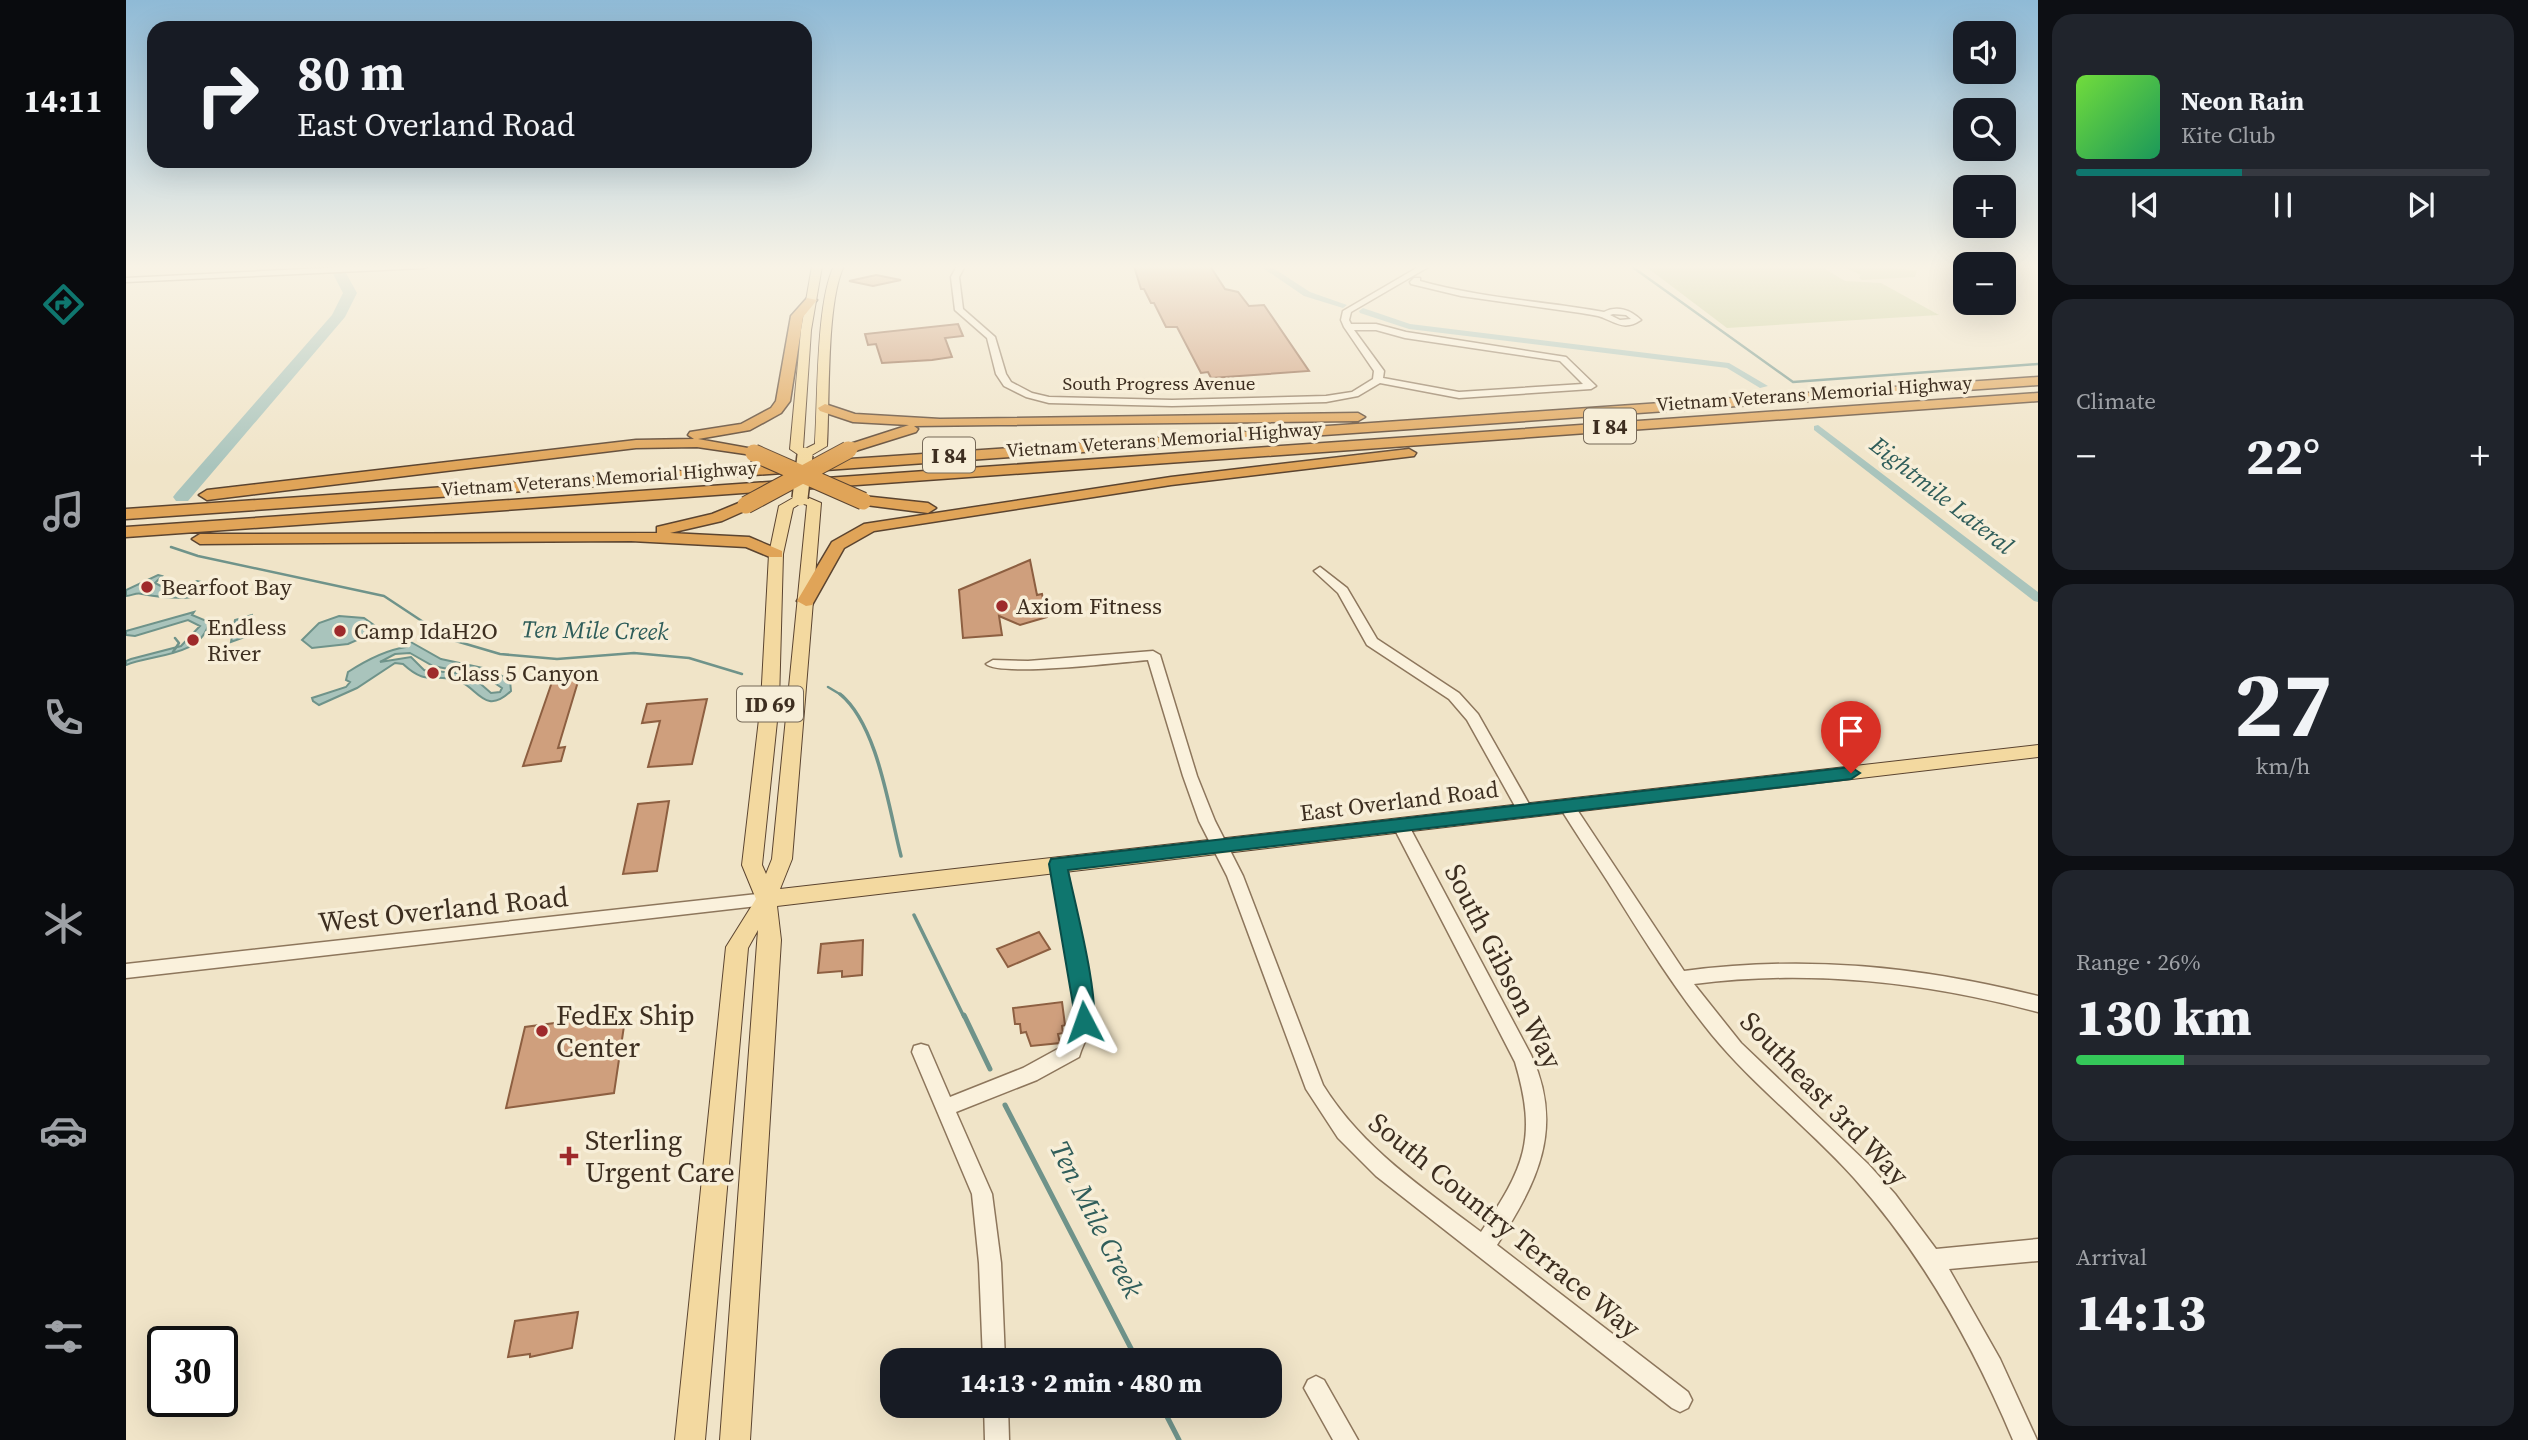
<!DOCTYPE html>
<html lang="en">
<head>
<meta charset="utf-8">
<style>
	body { margin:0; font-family:"Source Serif 4",serif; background:#20242c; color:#f1f3f6; height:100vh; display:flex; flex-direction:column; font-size:26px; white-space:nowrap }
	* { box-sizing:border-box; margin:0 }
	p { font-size:23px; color:#9ea1a6 }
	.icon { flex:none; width:38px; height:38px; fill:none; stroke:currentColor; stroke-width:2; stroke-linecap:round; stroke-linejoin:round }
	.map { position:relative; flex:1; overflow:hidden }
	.sheet { display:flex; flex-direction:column; gap:14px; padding:14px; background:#0d0f14; width:490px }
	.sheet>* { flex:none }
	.guide { position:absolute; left:21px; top:21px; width:665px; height:147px; border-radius:21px; box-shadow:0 7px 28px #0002; background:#171b24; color:#f1f3f6; overflow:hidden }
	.buttons { position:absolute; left:1827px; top:21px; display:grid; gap:14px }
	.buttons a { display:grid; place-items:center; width:63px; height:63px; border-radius:14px; background:#171b24; box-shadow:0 7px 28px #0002; font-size:35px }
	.speed { position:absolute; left:21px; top:1326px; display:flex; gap:14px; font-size:35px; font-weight:700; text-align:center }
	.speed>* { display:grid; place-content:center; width:91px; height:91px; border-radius:50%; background:#171b24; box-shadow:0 7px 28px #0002; line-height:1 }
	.speed .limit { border:4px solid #111; border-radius:10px; background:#fff; color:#111 }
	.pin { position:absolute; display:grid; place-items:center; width:60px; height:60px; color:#fff; margin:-72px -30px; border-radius:50% 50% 50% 0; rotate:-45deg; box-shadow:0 0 7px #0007 }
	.pin .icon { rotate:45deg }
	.me { position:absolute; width:77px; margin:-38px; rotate:356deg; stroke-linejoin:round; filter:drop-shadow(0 0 5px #0008) }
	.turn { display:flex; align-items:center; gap:24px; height:147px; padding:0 35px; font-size:32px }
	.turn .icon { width:91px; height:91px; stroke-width:2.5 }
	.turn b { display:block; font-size:49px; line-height:60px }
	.big { font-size:52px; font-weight:800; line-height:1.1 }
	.sheet .card { flex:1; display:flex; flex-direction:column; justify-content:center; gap:10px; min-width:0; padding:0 24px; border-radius:21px; background:#20242c }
	.sheet .dial { align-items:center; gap:0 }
	.dial b { font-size:91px; line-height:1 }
	.song { display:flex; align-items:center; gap:21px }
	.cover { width:84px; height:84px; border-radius:10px; background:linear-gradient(135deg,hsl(100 70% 55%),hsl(150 70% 35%)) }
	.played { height:7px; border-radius:4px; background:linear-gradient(90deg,#0f766e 40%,#363941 40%) }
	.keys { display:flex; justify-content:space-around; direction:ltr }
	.heat { display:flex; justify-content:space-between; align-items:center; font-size:38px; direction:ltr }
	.charge { height:10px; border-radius:5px; background:linear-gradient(90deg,#34c759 26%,#363941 0) }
	.trip { position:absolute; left:754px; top:1348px; width:402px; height:70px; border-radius:21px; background:#171b24; box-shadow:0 7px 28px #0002; font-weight:800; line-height:70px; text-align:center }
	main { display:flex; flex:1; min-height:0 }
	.tabs { display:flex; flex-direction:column; width:126px; justify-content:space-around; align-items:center; background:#090b0e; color:#9ea1a6 }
	.tabs .icon { width:49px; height:49px }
	.tabs .current { color:#0f766e }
	.tabs b { font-size:32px; color:#f1f3f6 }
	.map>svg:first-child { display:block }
</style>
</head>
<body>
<main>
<nav class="tabs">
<b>14:11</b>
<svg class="icon current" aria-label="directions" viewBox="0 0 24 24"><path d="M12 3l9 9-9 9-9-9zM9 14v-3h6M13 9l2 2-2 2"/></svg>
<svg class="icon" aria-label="music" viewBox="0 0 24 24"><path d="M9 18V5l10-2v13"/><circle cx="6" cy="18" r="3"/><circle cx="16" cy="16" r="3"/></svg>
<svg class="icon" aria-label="phone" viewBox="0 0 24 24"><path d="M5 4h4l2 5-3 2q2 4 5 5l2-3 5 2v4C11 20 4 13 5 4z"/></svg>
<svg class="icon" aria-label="climate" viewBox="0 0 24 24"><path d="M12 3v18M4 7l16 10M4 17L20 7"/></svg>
<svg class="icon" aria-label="car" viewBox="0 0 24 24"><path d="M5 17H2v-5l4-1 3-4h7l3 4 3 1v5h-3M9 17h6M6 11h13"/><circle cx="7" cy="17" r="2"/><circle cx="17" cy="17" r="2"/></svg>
<svg class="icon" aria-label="filters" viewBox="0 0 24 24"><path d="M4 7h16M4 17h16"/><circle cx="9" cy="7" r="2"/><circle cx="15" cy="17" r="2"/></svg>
</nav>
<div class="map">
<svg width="1912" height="1440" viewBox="0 0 1912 1440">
	<rect width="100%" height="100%" fill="#f0e4c8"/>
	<!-- green -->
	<path fill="#c9cf9b" d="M 1519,266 L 1694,266 L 1719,281 L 1755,283 L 1813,315 L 1601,328 Z
		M 1716,266 L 1791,270 L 1789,277 L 1736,280 L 1733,278 L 1735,275 Z"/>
	<!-- water -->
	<path fill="#a9c4bc" stroke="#6f938a" stroke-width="2" fill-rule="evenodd" d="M 32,575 L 36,576 L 29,583 L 48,593 L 71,581 L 95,586 C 76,603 38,598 16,594 C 10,592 6,596 0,596 L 0,590 Z
		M 68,612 L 66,615 L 83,622 C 76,657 26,654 0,665 L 0,661 L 5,659 L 55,646 L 74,626 L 62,620 L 9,636 L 0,635 L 0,631 Z
		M 126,615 L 129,625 L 143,623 L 144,628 L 105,642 L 109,620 Z
		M 213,616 L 238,618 L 248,625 L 247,627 L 238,637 L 222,644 L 186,648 L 176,640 L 193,623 Z
		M 283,641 L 315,659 L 366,670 L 384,681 L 385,691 C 359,716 352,688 333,681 C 306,672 302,687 277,664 L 269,663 L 231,688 L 193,705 L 187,701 L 186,698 L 220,687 L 224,682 L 220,680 L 222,672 C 239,661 260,650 280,647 L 278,645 ZM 284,653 L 307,666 L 358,676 L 376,688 L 374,692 L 365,693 L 349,679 L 339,674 L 298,670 L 285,657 L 254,662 L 269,654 Z"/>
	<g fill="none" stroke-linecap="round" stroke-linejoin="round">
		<!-- stream-far2 -->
		<path stroke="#6f938a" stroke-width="2.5" d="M 1505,266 L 1667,382 L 1912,364
			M 45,547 L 72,556 L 258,596 L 323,639 L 374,654 L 431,659 L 508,653 L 563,658 L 616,674
			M 47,652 L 53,643 L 49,638
			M 702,687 L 717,696"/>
		<!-- stream-far1 -->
		<path stroke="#6f938a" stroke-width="3.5" d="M 714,694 C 752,725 763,810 775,856
			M 788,915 L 838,1017"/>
		<!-- stream -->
		<path stroke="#6f938a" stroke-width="5" d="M 838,1015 L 864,1069
			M 879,1105 L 1011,1360
			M 1035,1405 L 1053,1440"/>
		<!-- canal -->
		<path fill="#a9c4bc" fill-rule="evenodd" d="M 1134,266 L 1144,266 L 1184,292 L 1221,305 L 1217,308 L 1178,296 Z
			M 1237,308 L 1284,324 L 1603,363 L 1642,386 L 1634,388 L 1601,368 L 1283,329 L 1234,313 L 1233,311 Z
			M 1692,425 L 1912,592 L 1912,602 L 1908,601 L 1688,430 L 1688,426 Z"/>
		<!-- river -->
		<path fill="#a9c4bc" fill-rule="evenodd" d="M 203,266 L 216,266 L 231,293 L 219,317 L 62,501 L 50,501 L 47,497 L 50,493 L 206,315 L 217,293 Z"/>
	</g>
	<!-- building -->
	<path fill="#cf9f7d" stroke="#8d5f41" stroke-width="2" d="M 1008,266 L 1084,266 L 1099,289 L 1112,292 L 1123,306 L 1138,305 L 1183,371 L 1085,378 L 1082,372 L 1075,373 L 1051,327 L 1040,327 L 1028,303 L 1025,303 L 1018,289 L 1015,289 Z
		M 750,275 L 775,280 L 747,286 L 723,281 Z
		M 832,324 L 837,336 L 819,338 L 826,357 L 806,360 L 756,363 L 750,344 L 742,345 L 739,334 Z
		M 904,560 L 911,595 L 916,594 L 921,617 L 894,625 L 873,616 L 876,635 L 837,638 L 833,590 Z
		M 454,675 L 432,748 L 439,747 L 435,761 L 397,766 L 426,682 Z
		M 581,699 L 566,764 L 522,767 L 534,721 L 516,723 L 521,704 Z
		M 543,801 L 531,871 L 497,874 L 512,804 Z
		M 913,932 L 924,949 L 882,967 L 871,949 Z
		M 737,940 L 736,975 L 716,977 L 716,971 L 692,973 L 695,944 Z
		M 936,1002 L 939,1025 L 936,1026 L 937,1033 L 932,1034 L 934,1043 L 905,1046 L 900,1032 L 895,1033 L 894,1024 L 889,1024 L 887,1008 Z
		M 489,1015 L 498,1026 L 488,1093 L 380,1108 L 399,1027 Z
		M 452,1312 L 446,1348 L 404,1357 L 404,1354 L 382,1357 L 389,1321 Z"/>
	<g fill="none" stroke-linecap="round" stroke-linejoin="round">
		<defs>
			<path id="minor" d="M 239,266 L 302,266 L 298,268 L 0,282 L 0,278 Z
				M 831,266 L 839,266 L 833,277 L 837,309 L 869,337 L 880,374 L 885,382 L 906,393 L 923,397 L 1046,400 L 1200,396 L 1226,392 L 1247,379 L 1248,371 L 1218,327 L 1215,320 L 1217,311 L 1294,266 L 1304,266 L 1225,312 L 1223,320 L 1225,324 L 1250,324 L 1280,332 L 1440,357 L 1470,386 L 1465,389 L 1333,398 L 1254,383 L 1232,396 L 1200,402 L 1046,406 L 923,403 L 900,397 L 878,386 L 870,374 L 861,338 L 829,310 L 825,277 ZM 1228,330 L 1250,330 L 1279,338 L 1434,361 L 1457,384 L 1333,392 L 1257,378 L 1258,371 Z
				M 1288,278 L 1294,278 L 1294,281 C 1354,298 1417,301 1478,312 C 1491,305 1505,310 1515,320 C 1497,332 1489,321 1472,316 C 1467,315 1461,314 1455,313 L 1335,296 L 1285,284 L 1284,282 ZM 1487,314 L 1500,315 L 1505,319 L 1494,320 L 1484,315 Z
				M 1194,567 L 1221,588 L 1251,639 L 1333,693 L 1352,714 L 1407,811 L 1404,815 L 1394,815 L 1341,720 L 1323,699 L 1241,645 L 1212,593 L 1188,571 Z
				M 1027,651 L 1034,655 L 1071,776 L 1089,821 L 1117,876 L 1197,1085 C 1236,1148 1297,1188 1355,1232 C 1398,1168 1412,1139 1389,1062 L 1267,826 L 1270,822 L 1280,822 L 1283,826 L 1405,1055 C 1439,1128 1411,1183 1371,1245 L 1562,1392 L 1566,1400 L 1562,1408 L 1554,1412 L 1546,1408 L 1250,1176 L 1212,1138 L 1180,1089 L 1101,876 L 1073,821 L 1057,776 L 1022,660 C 996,662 874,677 860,664 L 867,660 L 902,661 Z
				M 1441,801 L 1446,802 L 1558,971 C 1681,955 1792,966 1912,996 L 1912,1012 C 1798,982 1685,969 1568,984 L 1615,1043 L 1742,1164 L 1769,1194 L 1810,1249 L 1912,1239 L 1912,1261 L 1823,1269 L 1874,1359 L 1911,1440 L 1887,1440 C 1847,1345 1797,1255 1728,1178 C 1683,1128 1629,1087 1586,1035 C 1547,987 1515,935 1482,882 C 1466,857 1449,832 1433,806 L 1436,802 Z
				M 932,858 L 938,860 L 940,864 L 965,990 L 967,1022 L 955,1051 L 953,1057 L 911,1080 L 830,1112 L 866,1194 L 875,1263 L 879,1360 L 857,1360 L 853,1263 L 846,1194 L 786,1052 L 788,1046 L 795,1044 L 802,1046 L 824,1097 L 897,1068 L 939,1045 L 949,1022 L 947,990 L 924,864 L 926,860 Z
				M 640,893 L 646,894 L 648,899 L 646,904 L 640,905 L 0,978 L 0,964 Z
				M 1190,1376 L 1198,1380 L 1232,1440 L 1207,1440 L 1178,1388 L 1182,1380 Z
				M 858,1405 L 882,1405 L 883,1440 L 859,1440 Z"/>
			<path id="major" d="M 686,266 L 696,266 L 685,330 L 677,448 L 679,449 L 689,444 C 692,400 690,302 708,266 L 718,266 C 700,302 704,402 701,446 L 679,459 L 664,449 L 675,330 Z
				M 674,494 L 695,503 L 666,859 L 654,889 L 1912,745 L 1912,757 L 651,906 L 655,940 L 624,1440 L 594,1440 L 632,930 L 622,948 L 579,1440 L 549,1440 L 600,947 L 630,899 L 616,865 L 635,702 L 643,554 L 653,506 ZM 675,503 L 681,505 L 646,859 L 640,874 L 636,865 L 653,702 L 657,554 L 667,508 Z"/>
			<path id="highway" d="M 681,298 L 691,300 L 677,317 L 664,401 L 655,413 L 624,430 L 572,439 L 633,450 L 633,456 L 571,447 L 510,448 L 81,500 L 73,495 L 81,490 L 510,440 L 568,439 L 562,435 L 564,432 L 615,424 L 645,408 L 650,401 L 665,316 Z
				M 1912,377 L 1912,385 L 0,519 L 0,509 Z
				M 1912,393 L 1912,401 L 0,537 L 0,527 Z
				M 699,404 L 729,414 L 814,419 L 1232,413 L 1239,417 L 1232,421 L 788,426 L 792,429 L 790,432 L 726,452 L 719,448 L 721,445 L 783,425 L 727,422 L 694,411 L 692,408 Z
				M 1283,449 L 1290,453 L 1288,456 L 1045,485 L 748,531 L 718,548 L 686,605 L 680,606 L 671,601 L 706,542 L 738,524 L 1045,477 Z
				M 737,496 L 802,503 L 810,508 L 802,513 L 732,504 L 729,501 Z
				M 620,500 L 625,502 L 625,508 L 596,521 L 544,533 L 623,537 L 656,551 L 656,557 L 644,557 L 620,547 L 505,541 L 74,544 L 66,539 L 74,534 L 531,533 L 531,527 L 586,514 Z"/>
		</defs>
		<!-- minor casing -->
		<use href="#minor" stroke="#8d765c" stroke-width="3"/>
		<!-- major casing -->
		<use href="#major" stroke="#5b4430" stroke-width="2"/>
		<!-- highway casing -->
		<use href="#highway" stroke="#5b4430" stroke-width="3"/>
		<!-- minor -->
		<use href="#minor" fill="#faf1dc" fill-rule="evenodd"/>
		<!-- major -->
		<use href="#major" fill="#f3d9a0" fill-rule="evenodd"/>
		<!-- highway -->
		<use href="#highway" fill="#e0a458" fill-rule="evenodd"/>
		<defs>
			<path id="major-bridge" d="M 674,498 L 679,455"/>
			<path id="highway-bridge-far1" d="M 718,452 L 726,448"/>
			<path id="highway-bridge" d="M 628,453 L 737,501
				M 620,505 L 722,450"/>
		</defs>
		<!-- major-bridge casing -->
		<use href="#major-bridge" stroke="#5b4430" stroke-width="18" stroke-linecap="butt"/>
		<!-- highway-bridge-far1 casing -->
		<use href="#highway-bridge-far1" stroke="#5b4430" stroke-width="14" stroke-linecap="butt"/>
		<!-- highway-bridge casing -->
		<use href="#highway-bridge" stroke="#5b4430" stroke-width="19" stroke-linecap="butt"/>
		<!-- major-bridge -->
		<use href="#major-bridge" stroke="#f3d9a0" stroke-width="15"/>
		<!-- highway-bridge-far1 -->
		<use href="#highway-bridge-far1" stroke="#e0a458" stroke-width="12"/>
		<!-- highway-bridge -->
		<use href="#highway-bridge" stroke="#e0a458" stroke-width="17"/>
	</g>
	<!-- sky -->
	<linearGradient id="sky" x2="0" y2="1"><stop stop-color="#8fbad6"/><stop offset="0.57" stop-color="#f8f3e6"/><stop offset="1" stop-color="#f8f3e6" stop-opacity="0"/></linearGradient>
	<rect width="1912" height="468" fill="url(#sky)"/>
	<!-- route -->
	<path fill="#0f766e" stroke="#0a4d48" stroke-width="2" d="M 1725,767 L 1734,773 L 1725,779 L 942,870 C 948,900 976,1005 966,1028 L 958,1031 L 951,1028 L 923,864 L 925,859 Z"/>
	<!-- markers -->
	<g fill="#9e2a2b" stroke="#f7eed8" stroke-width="2.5">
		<circle cx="21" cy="587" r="7"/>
		<circle cx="876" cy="606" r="7"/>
		<circle cx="214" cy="631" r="7"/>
		<circle cx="67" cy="640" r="7"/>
		<circle cx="307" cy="673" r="7"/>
		<circle cx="416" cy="1031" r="7"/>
		<path d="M439.5 1145.5h7v7h7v7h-7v7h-7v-7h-7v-7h7z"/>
	</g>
	<g text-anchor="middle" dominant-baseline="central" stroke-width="7" stroke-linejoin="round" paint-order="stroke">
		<!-- far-street labels -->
		<g font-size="19" fill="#3d2e20" stroke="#f7eed8">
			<text x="1033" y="383">South Progress Avenue</text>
			<text transform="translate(1688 393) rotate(-4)">Vietnam Veterans Memorial Highway</text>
			<text transform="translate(1038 439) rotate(-4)">Vietnam Veterans Memorial Highway</text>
			<text transform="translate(473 478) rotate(-4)">Vietnam Veterans Memorial Highway</text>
		</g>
		<!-- shield labels -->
		<g fill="#f7eed8" stroke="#756857" stroke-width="2">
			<rect x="1458" y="408.5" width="52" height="35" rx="5"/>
			<rect x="797" y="437.5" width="52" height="35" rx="5"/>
			<rect x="611" y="686.5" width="66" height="35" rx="5"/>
		</g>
		<g font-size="21" font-weight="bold" fill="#3d2e20">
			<text x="1484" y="426">I 84</text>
			<text x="823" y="455">I 84</text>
			<text x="644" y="704">ID 69</text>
		</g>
		<!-- poi labels -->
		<g font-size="23" fill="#3d2e20" stroke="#f7eed8" text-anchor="start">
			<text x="35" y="587">Bearfoot Bay</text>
			<text x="890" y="606">Axiom Fitness</text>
			<text x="81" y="627">Endless<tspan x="81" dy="26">River</tspan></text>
			<text x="228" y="631">Camp IdaH2O</text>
			<text x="321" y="673">Class 5 Canyon</text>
		</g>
		<!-- street labels -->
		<g font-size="23" fill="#3d2e20" stroke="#f7eed8">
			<text transform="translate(1273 801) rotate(-7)">East Overland Road</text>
		</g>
		<!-- water labels -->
		<g font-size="24" font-style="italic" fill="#2f5d5a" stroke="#f7eed8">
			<text transform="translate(1816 495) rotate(38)">Eightmile Lateral</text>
			<text transform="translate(469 630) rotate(1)">Ten Mile Creek</text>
		</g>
		<!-- near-street labels -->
		<g font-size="28" fill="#3d2e20" stroke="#f7eed8">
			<text transform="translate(317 909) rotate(-6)">West Overland Road</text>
			<text transform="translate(1378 966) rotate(63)">South Gibson Way</text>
			<text transform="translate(1699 1098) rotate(46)">Southeast 3rd Way</text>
			<text transform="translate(1379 1225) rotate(39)">South Country Terrace Way</text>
		</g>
		<!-- near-poi labels -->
		<g font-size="28" fill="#3d2e20" stroke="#f7eed8" text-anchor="start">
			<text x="430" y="1015">FedEx Ship<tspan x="430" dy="32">Center</tspan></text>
			<text x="459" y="1140">Sterling<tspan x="459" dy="32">Urgent Care</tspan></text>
		</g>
		<!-- near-water labels -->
		<g font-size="28" font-style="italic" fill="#2f5d5a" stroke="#f7eed8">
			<text transform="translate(971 1219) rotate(63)">Ten Mile Creek</text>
		</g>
	</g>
</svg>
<div class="buttons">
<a><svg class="icon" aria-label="sound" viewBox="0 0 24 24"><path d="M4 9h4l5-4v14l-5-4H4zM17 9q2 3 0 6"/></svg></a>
<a><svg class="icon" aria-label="search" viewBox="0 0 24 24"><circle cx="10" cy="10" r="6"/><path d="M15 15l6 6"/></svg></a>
<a>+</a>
<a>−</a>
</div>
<div class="speed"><div class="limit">30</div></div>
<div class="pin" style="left:1725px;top:773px;background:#d93025"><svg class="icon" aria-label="arrive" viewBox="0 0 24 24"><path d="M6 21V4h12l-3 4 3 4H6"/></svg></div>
<svg class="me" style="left:958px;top:1022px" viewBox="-20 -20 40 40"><path d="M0-17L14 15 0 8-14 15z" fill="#0f766e" stroke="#fff" stroke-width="4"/></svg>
<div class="trip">14:13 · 2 min · 480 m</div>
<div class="guide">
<div class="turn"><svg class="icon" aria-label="right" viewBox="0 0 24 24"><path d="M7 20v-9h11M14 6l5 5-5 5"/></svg><div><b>80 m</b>East Overland Road</div></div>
</div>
</div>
<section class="sheet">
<div class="card">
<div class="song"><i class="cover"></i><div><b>Neon Rain</b><p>Kite Club</p></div></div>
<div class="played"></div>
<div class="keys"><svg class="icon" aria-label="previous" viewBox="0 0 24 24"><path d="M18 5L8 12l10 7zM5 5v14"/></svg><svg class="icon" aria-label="pause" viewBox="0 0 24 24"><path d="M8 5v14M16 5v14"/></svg><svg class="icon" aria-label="next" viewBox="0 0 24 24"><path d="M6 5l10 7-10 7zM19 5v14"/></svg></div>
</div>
<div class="card"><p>Climate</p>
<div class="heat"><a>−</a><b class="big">22°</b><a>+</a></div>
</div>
<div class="card dial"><b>27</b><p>km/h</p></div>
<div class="card"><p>Range · 26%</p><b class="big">130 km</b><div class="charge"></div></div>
<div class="card"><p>Arrival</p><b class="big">14:13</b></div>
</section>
</main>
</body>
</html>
